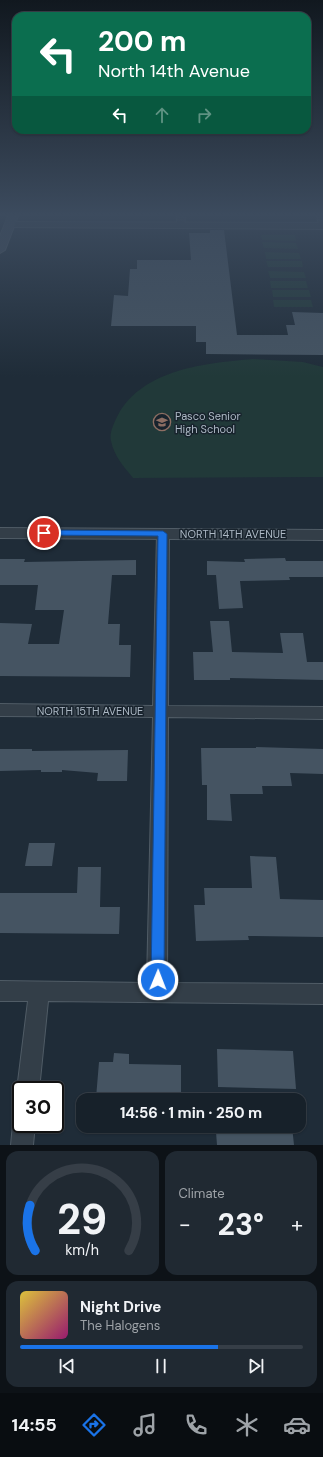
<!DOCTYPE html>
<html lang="en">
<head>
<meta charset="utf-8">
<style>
	body { margin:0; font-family:"DM Sans",sans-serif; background:#202932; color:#f1f3f6; height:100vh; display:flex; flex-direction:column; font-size:15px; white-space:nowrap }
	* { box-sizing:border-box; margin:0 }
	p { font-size:13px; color:#9ea3a8 }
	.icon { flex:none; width:22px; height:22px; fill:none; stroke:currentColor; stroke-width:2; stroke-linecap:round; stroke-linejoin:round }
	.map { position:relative; height:1145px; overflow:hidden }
	.sheet { display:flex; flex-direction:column; gap:6px; padding:6px; background:#0d1217; flex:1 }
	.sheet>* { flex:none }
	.top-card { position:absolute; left:12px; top:12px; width:299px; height:122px; border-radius:12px; box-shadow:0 1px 3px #0004,0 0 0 1px #363e47; background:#0b6e4f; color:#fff; overflow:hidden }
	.speed { position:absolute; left:12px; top:1081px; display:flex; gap:8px; font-size:20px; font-weight:700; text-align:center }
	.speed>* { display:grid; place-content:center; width:52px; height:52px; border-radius:50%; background:#17212a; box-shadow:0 1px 3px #0004,0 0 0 1px #363e47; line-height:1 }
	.speed .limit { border:2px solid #111; border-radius:6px; background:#fff; color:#111 }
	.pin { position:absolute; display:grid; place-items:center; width:34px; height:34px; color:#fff; margin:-17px; border:2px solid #fff; border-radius:50%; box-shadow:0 1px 4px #0007 }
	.me { position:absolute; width:44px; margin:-22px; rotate:1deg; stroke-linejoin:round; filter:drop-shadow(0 0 3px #0008) }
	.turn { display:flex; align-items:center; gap:14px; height:84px; padding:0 20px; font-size:18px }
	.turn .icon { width:52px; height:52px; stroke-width:2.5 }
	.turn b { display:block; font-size:28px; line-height:34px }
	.lanes { display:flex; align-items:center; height:38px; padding:0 20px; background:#0003; justify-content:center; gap:20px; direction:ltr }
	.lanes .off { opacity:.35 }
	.big { font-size:30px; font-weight:700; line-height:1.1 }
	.sheet .card { flex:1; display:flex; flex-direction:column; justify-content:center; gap:6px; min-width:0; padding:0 14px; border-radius:12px; background:#202932 }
	.sheet .dial { align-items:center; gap:0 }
	.dial svg { height:104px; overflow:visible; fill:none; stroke:#363e47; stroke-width:7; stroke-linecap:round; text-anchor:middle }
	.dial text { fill:#f1f3f6; stroke:none }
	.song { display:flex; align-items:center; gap:12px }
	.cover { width:48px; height:48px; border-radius:6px; background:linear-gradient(135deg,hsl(50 70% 55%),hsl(320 70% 35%)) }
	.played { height:4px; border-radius:2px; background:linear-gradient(90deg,#1a73e8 70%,#363e47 70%) }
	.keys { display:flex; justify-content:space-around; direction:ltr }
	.heat { display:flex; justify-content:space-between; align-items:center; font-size:22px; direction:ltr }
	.sheet .tiles { flex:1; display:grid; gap:6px; grid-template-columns:1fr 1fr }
	.card:last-child { grid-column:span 2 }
	.trip { position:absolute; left:76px; top:1093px; width:230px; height:40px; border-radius:12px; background:#17212a; box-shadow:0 1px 3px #0004,0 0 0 1px #363e47; font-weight:700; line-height:40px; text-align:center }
	.tabs { display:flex; height:64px; justify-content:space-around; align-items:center; background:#090d11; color:#9ea3a8 }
	.tabs .icon { width:28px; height:28px }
	.tabs .active { color:#1a73e8 }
	.tabs b { font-size:18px; color:#f1f3f6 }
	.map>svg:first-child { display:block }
</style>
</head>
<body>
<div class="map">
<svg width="323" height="1145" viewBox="0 0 323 1145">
	<rect width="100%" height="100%" fill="#1f2c38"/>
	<!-- green -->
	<path fill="#213939" d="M 261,235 L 295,235 L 296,241 L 262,240 Z
		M 262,242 L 296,243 L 298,249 L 264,248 Z
		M 265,252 L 299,253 L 301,259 L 266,259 Z
		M 266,261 L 302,261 L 303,267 L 268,267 Z
		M 268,271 L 304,272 L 306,278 L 270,278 Z
		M 270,281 L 306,281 L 308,288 L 271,288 Z
		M 272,290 L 309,290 L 311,297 L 273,297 Z
		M 273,300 L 311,300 L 313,307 L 274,307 Z
		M 253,359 L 303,362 L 323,367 L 323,477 L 133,478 C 124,467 114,456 111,441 C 109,433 114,423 118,415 C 143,369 206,363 253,359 Z"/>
	<!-- building -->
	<path fill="#455462" d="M 210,230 L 224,230 L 237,335 L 288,335 L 286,325 L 295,325 L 292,312 L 323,313 L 323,355 L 206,354 L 206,342 L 196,342 L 196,326 L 111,326 L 114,295 L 128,296 L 130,269 L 137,269 L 137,260 L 191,260 L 189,233 L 210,233 Z
		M 285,558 L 286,561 L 323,561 L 323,577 L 289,577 L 290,580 L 240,581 L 243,608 L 219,609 L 216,575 L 207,575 L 207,561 L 245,562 L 244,559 Z
		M 0,559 L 25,559 L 24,562 L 136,560 L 136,575 L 112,575 L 108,624 L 120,624 L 119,645 L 131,645 L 130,677 L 0,676 L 0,623 L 32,624 L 28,644 L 59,644 L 64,610 L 35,610 L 38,585 L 0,585 Z
		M 210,621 L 229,621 L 232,652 L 283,653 L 280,633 L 303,633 L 307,662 L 323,662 L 323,680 L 230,678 L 230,680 L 194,680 L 193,652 L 213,652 Z
		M 256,747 L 323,749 L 323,774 L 290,773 L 292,786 L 262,786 L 263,794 L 230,794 L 232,821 L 207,820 L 207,785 L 202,785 L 201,748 L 256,748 Z
		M 0,749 L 32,749 L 32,751 L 128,750 L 127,781 L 97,781 L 98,773 L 62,770 L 62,772 L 41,772 L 41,770 L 0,771 Z
		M 29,843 L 55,843 L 52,866 L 25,866 Z
		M 250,856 L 276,857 L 280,899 L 323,900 L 323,937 L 248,936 L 249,940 L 196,941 L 194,905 L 205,905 L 204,888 L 252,888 Z
		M 78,867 L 101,867 L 100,907 L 120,907 L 119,934 L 0,933 L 0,893 L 77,893 Z
		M 217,1049 L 293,1051 L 296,1089 L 218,1087 Z
		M 114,1053 L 129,1054 L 129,1064 L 181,1065 L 181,1099 L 96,1098 L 99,1062 L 113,1062 Z
		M 249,1126 L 292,1126 L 294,1145 L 217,1145 L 216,1132 L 250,1132 Z"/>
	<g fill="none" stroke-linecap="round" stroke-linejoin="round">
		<defs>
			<path id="minor" d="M 177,216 L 185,216 L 184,227 L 177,225 Z
				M 317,216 L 323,216 L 323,227 L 319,225 Z
				M 163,530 L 169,534 L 168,706 L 323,707 L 323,719 L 168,717 L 167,983 L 323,984 L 323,1004 L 48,1001 L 39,1090 L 21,1090 L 21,1098 L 17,1090 L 28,1001 L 0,1001 L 0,981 L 147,983 L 153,717 L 0,716 L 0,704 L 153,706 L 157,534 Z
				M 21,1114 L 21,1124 L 35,1124 L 33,1145 L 11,1145 L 13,1124 L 16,1116 Z"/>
			<path id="tertiary" d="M 10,222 L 323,223 L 323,229 L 7,227 L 5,225 Z
				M 0,528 L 323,530 L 323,540 L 0,538 Z"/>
			<path id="secondary" d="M 8,216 L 18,216 L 5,250 L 0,253 L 0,236 Z"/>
		</defs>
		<!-- minor casing -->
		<use href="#minor" stroke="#505c66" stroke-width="2"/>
		<!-- tertiary casing -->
		<use href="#tertiary" stroke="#505c66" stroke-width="2"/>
		<!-- secondary casing -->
		<use href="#secondary" stroke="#505c66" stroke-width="2"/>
		<!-- minor -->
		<use href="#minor" fill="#333e48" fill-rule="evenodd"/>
		<!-- tertiary -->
		<use href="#tertiary" fill="#333e48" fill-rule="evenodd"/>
		<!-- secondary -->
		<use href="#secondary" fill="#414d5b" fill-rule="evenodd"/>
	</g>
	<!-- sky -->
	<linearGradient id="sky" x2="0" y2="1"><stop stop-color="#11181f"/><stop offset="0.57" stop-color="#3c4b5e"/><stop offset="1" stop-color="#3c4b5e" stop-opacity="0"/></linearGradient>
	<rect width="323" height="377" fill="url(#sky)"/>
	<!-- route -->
	<path fill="#1a73e8" stroke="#114b97" d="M 44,530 L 163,531 L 167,534 L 164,980 L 162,985 L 158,987 L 153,985 L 151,980 L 158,536 L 41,535 L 40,533 Z"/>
	<!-- icons -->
	<defs>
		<symbol id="school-ring" viewBox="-11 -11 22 22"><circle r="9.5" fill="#18232d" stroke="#8d6e63" stroke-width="1.5"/><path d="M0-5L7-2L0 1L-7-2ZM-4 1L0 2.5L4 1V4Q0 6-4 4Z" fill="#8d6e63"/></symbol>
	</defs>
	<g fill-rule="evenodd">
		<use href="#school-ring" x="152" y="412" width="20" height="20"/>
	</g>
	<g text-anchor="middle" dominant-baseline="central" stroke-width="3" stroke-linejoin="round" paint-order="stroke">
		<!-- poi labels -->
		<g font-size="11" fill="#adb9c5" stroke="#18232d" text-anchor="start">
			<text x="175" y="416">Pasco Senior<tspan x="175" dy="13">High School</tspan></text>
		</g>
		<!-- street labels -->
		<g font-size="11" fill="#adb9c5" stroke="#18232d">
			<text x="233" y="534">NORTH 14TH AVENUE</text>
			<text x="90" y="711">NORTH 15TH AVENUE</text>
		</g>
	</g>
</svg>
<div class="speed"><div class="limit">30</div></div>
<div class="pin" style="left:44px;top:533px;background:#d93025"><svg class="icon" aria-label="arrive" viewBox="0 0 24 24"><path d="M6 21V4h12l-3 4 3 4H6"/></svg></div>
<svg class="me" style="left:158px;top:980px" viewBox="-20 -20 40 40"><circle r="17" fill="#1a73e8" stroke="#fff" stroke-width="3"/><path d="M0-11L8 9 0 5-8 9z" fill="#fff"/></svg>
<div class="trip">14:56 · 1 min · 250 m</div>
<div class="top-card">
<div class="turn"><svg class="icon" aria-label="left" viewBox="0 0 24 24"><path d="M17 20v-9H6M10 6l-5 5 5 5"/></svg><div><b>200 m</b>North 14th Avenue</div></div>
<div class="lanes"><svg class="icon" aria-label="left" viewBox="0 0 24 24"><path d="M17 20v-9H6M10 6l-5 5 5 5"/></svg><svg class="icon off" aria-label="ahead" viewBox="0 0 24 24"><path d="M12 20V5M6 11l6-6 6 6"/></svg><svg class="icon off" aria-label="right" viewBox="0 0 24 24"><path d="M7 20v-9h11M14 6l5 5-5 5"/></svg></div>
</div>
</div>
<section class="sheet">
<div class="tiles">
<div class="card dial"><svg viewBox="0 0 100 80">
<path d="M14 69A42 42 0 1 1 86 69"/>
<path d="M14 69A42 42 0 0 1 10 34" stroke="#1a73e8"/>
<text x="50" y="56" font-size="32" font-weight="700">29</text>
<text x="50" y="72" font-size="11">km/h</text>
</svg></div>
<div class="card"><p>Climate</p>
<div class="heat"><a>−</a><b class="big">23°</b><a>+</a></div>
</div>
<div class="card">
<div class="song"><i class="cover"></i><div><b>Night Drive</b><p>The Halogens</p></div></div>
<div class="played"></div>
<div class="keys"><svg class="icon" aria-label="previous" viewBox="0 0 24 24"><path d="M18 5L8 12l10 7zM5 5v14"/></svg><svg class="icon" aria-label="pause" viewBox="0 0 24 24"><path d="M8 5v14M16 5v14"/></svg><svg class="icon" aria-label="next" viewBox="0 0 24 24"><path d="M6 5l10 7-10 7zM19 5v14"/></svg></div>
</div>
</div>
</section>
<nav class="tabs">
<b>14:55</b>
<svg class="icon active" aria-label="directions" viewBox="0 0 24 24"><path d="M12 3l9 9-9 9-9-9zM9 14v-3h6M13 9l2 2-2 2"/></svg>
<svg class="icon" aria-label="music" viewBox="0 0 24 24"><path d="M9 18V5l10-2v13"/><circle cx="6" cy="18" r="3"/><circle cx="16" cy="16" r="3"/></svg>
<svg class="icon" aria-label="phone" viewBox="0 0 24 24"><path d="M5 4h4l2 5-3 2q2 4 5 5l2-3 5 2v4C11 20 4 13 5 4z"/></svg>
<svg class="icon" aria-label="climate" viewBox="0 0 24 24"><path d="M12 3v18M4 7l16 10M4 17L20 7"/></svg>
<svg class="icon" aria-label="car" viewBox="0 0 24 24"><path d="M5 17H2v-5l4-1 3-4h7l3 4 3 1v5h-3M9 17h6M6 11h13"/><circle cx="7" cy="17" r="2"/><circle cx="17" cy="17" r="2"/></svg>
</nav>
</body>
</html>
